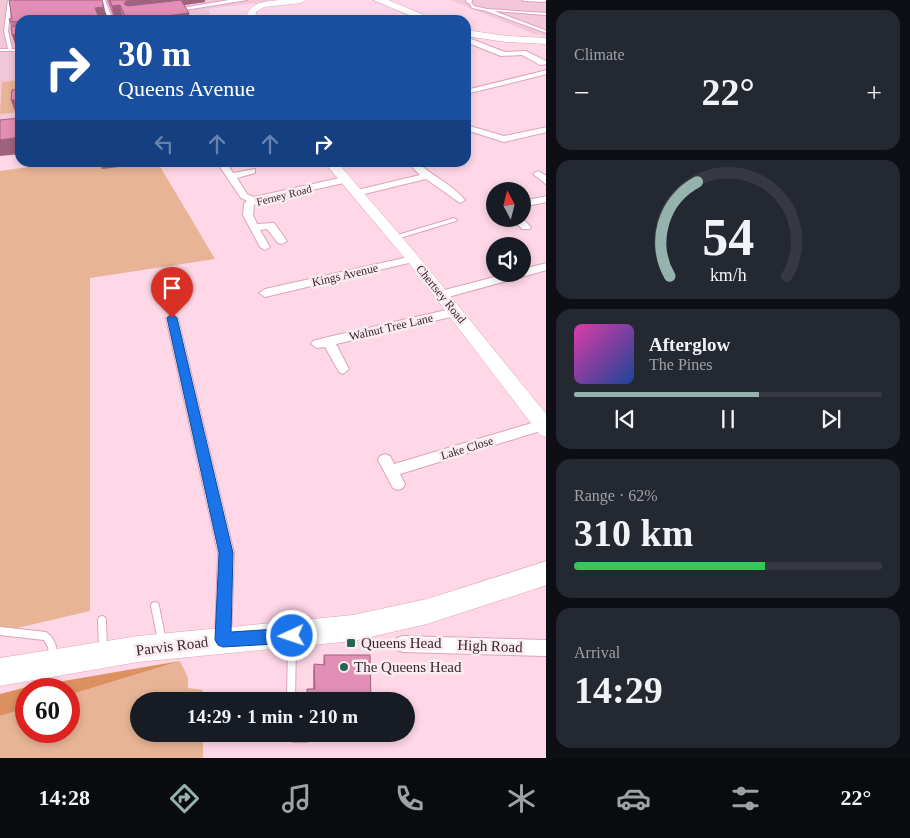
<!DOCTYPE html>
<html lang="en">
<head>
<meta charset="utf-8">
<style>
	body { margin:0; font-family:"Times New Roman",serif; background:#242831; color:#f1f3f6; height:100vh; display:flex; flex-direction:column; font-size:19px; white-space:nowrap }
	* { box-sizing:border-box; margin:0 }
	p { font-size:16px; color:#9ea1a6 }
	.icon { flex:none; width:28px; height:28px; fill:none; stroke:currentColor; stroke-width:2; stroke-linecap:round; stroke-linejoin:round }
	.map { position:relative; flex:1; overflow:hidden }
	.drawer { display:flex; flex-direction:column; gap:10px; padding:10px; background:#0d0f14; width:364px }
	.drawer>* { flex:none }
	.hud { position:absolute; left:15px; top:15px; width:456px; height:152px; border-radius:15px; box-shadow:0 2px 8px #0003; background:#1a4fa0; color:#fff; overflow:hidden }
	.needle { width:32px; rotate:353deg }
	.fabs { position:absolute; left:486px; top:182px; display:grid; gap:10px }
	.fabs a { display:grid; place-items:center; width:45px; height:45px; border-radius:50%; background:#171b24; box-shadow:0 2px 8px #0003; font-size:25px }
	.speed { position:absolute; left:15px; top:678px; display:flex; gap:10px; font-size:25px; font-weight:700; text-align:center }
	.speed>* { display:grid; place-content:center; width:65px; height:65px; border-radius:50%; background:#171b24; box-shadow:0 2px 8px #0003; line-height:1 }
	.speed .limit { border:8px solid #d22; background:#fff; color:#111 }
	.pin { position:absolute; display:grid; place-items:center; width:42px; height:42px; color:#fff; margin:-51px -21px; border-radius:50% 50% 50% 0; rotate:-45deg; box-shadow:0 0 5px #0007 }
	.pin .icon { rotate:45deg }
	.me { position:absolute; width:55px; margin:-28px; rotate:267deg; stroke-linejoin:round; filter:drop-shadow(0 0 4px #0008) }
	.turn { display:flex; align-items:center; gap:18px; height:105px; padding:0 20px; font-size:22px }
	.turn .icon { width:65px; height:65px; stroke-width:2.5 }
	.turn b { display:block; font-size:35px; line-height:42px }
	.lanes { display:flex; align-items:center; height:48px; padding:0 20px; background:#0003; justify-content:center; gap:25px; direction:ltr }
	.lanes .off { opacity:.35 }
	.big { font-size:38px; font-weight:700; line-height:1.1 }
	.drawer .card { flex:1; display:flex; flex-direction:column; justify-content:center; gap:8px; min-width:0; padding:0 18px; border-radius:15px; background:#242831 }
	.drawer .dial { align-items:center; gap:0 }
	.dial svg { height:130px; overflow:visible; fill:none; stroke:#363941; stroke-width:7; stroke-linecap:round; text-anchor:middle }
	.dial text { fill:#f1f3f6; stroke:none }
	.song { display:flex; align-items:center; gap:15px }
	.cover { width:60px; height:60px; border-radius:8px; background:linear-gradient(135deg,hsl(320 70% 55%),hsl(220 70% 35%)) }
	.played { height:5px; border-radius:2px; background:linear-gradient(90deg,#94b3ac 60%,#363941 60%) }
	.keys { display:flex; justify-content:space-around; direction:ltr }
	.heat { display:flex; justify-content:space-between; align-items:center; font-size:28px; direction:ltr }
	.charge { height:8px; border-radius:4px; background:linear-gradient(90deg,#34c759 62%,#363941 0) }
	.trip { position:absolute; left:130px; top:692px; width:285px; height:50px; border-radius:25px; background:#171b24; box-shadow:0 2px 8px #0003; font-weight:700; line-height:50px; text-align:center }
	.tabs { display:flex; height:80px; justify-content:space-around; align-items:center; background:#090b0e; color:#9ea1a6 }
	.tabs .icon { width:35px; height:35px }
	.tabs .selected { color:#94b3ac }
	.tabs b { font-size:22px; color:#f1f3f6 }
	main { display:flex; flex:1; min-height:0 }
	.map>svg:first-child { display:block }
</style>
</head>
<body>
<main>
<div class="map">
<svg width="547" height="758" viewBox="0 0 547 758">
	<rect width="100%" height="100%" fill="#ffd7e7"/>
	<!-- built -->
	<path fill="#f2c7d8" d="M 0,0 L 268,0 L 269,1 L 208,9 L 213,20 L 20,20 L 20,128 L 0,129 Z
		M 451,0 L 546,0 L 546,36 L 534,34 Z"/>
	<!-- green -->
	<path fill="#e8b495" d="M 20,80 L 20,99 L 14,105 L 14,111 L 18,112 L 0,114 L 2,82 Z
		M 57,163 L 158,163 L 215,259 L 90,278 L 90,611 L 0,632 L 0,171 Z
		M 180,661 L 188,678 L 188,688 L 203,690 L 203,701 L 139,701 L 139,734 L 203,734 L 203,758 L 0,758 L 0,716 L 26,708 L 26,731 L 69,731 L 69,695 Z"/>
	<!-- forest -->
	<path fill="#dd9161" d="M 180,661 L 69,695 L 69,689 L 26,689 L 26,708 L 0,716 L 0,694 L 23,688 Z"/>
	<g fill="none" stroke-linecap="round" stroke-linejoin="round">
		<defs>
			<path id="lane" d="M 8,0 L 12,0 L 8,31 L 12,49 L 20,49 L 20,51 L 0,51 L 0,49 L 8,49 L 4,31 Z
				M 101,0 L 105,0 L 113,20 L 109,20 Z
				M 522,0 L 547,0 L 547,2 L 524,1 Z
				M 468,1 L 470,1 L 474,6 L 487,9 L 547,13 L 547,15 L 494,11 L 547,31 L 547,33 L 486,11 L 472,8 Z
				M 454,218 L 457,220 L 456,221 L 393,240 L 390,238 L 391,237 Z
				M 155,602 L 158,603 L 159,606 L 166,641 L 165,644 L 162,645 L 159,644 L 158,641 L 151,606 L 152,603 Z
				M 102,616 L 105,617 L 106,620 L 107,650 L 106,653 L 103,654 L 100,653 L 99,650 L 98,620 L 99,617 Z
				M 0,627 L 46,632 C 55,638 59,650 56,661 L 53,662 L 50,661 L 48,647 L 44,640 L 0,635 Z
				M 292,636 L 295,637 L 296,640 L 295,701 L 287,701 L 288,640 L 289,637 Z
				M 285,734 L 313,734 L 315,737 L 313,740 C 306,743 294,743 287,740 Z"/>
			<path id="street" d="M 229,0 L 247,0 L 185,10 L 182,8 Z
				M 466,0 L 472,0 L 472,2 L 467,3 Z
				M 466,37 L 505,52 L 526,51 L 546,61 L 547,64 L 540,65 L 522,55 L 501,56 L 466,42 Z
				M 547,70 L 547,74 L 466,94 L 466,90 Z
				M 466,125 L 504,136 L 547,127 L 547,132 L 504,142 L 466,130 Z
				M 219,162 L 235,162 L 228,165 L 233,173 L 255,169 L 255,173 L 237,178 L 247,194 L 254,197 L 344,177 L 349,180 L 344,183 L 262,201 L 254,205 L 253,215 L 257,224 L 274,223 L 287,241 L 282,244 L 278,243 L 267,229 L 260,230 L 270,247 L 265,250 L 260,247 L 243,215 L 244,204 L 247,201 L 241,198 L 218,164 Z
				M 407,162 L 417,162 C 432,176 452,184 465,200 L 460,203 L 426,179 L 356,196 L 351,193 L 353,191 L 420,175 Z
				M 538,171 L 547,176 L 547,185 L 533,174 Z
				M 547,196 L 547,202 L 522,207 L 522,201 Z
				M 522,218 L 531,227 L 530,229 L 522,229 L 513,219 Z
				M 413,256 L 417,257 L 417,261 L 265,297 L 259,293 L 265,289 Z
				M 547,263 L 547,270 L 441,299 L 435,295 L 437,292 L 506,274 L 522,274 L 522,269 Z
				M 455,308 L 459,309 L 461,312 L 459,315 L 336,344 L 349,369 L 343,374 L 339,372 L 325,347 L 317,348 L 311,344 L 313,341 L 328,337 Z
				M 172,314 L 178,318 L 234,553 L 231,640 L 229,646 L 223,648 L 217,646 L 215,640 L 218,553 L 166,318 Z
				M 542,420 L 547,421 L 547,429 L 400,474 L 405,484 L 403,488 L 398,490 L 393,488 L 378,460 L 380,456 L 385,454 L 390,456 L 394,464 Z
				M 403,636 L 547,640 L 547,656 L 403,652 L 397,650 L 395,644 L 397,638 Z"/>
			<path id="secondary" d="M 279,0 L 306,0 L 301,3 L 264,7 L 256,12 L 255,20 L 245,20 C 249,2 263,2 279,0 Z
				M 324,162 L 337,162 L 418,256 L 547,415 L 547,437 L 540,435 L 408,262 Z"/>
			<path id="primary" d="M 373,0 L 388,0 L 436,20 L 421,20 Z
				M 466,30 L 506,36 L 547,38 L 547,44 L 506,42 L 466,36 Z
				M 547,561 L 547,585 L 427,624 L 353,641 L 138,662 L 0,686 L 0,658 L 138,636 L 353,615 L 427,599 Z"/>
		</defs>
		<!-- lane casing -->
		<use href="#lane" stroke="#dfa1bb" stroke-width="2"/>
		<!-- street casing -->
		<use href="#street" stroke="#dfa1bb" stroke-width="2"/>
		<!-- secondary casing -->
		<use href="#secondary" stroke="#dfa1bb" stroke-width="1"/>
		<!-- primary casing -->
		<use href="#primary" stroke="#dfa1bb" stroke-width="1"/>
		<!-- lane -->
		<use href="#lane" fill="#fff" fill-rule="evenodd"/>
		<!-- street -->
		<use href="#street" fill="#fff" fill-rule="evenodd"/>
		<!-- secondary -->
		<use href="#secondary" fill="#fff" fill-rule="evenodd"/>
		<!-- primary -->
		<use href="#primary" fill="#fff" fill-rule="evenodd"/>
	</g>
	<!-- wall -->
	<path fill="#c37a9b" d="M 107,0 L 205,0 L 205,2 L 184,5 L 189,13 L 190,20 L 123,20 L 122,17 L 114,18 Z
		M 104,7 L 107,19 L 100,20 L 20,20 L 20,47 L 16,47 L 9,19 Z
		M 20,89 L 20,114 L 18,114 L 17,111 L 15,111 L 11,100 Z
		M 324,655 L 371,701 L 306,701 L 307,689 L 313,689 L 313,672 L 314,664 L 323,665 Z"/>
	<!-- shaded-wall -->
	<path fill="#9f637e" d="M 136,0 L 205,0 L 205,2 L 128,13 L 124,4 L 126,1 Z
		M 120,5 L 122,17 L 114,18 L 112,6 Z
		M 104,7 L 107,19 L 97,20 L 95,8 Z
		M 189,13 L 190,20 L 135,20 Z
		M 20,34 L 20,47 L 16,47 L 12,35 Z
		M 11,100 L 15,100 L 14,103 L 17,111 L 15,111 Z
		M 20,137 L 20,154 L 0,156 L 0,140 Z
		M 101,162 L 127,162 L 128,166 L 102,169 Z"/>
	<!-- building -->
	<path fill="#e38eb4" stroke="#9f637e" d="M 9,0 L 102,0 L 104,7 L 95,8 L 100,20 L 20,20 L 20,34 L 12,35 L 11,27 L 18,25 L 19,22 L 10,21 L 9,19 L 12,19 Z
		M 110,0 L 136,0 L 126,1 L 124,4 L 128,6 L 181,0 L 189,13 L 135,20 L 127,20 L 120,5 L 112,6 Z
		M 20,89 L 20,102 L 14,103 L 15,100 L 11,100 L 12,90 Z
		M 20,118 L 20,137 L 0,140 L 0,120 Z
		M 324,655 L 370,655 L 371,701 L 308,701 L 307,689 L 315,689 L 314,664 L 325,665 Z"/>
	<!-- route -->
	<path fill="#1a73e8" stroke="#114b97" d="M 172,314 L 177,318 L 233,553 L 231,632 L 292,628 L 298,631 L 300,636 L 298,641 L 292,643 L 223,647 L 218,645 L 215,640 L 219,553 L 167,318 Z"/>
	<!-- markers -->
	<g fill="#236452" stroke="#faedf2" stroke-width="2">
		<rect x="346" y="638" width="10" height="10" rx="2.5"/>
		<circle cx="344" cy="667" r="5"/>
	</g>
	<g text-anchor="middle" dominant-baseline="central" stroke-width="5" stroke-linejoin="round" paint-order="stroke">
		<!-- far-street labels -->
		<g font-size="11" fill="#3c242f" stroke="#faedf2">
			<text transform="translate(284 195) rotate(-14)">Ferney Road</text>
		</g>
		<!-- street labels -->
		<g font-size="12" fill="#3c242f" stroke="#faedf2">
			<text transform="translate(345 275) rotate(-13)">Kings Avenue</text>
			<text transform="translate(441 294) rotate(51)">Chertsey Road</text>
			<text transform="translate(391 327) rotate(-13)">Walnut Tree Lane</text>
			<text transform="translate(467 448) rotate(-17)">Lake Close</text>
		</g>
		<!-- near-poi labels -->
		<g font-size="15" fill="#3c242f" stroke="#faedf2" text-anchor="start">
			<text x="361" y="643">Queens Head</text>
			<text x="354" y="667">The Queens Head</text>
		</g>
		<!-- near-street labels -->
		<g font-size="15" fill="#3c242f" stroke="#faedf2">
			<text transform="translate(172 646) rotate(-7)">Parvis Road</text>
			<text transform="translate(490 646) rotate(2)">High Road</text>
		</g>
	</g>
</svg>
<div class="fabs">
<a><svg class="needle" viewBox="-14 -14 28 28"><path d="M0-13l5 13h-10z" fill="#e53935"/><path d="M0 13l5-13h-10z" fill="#9ea1a6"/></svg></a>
<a><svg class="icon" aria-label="sound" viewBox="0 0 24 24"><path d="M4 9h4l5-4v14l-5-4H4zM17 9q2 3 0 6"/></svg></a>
</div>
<div class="speed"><div class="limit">60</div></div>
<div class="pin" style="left:172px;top:318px;background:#d93025"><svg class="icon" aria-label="arrive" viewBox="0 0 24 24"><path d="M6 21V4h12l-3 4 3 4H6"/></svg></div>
<svg class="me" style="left:292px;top:636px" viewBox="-20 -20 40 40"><circle r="17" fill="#1a73e8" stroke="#fff" stroke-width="3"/><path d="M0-11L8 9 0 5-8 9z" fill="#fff"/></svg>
<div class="trip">14:29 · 1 min · 210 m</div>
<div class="hud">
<div class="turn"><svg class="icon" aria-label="right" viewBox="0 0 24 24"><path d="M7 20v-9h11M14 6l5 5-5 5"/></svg><div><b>30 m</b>Queens Avenue</div></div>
<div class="lanes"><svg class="icon off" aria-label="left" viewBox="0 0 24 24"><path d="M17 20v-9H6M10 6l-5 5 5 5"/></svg><svg class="icon off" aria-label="ahead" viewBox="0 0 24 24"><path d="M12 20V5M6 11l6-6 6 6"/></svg><svg class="icon off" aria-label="ahead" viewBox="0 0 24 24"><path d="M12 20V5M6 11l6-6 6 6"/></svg><svg class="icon" aria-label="right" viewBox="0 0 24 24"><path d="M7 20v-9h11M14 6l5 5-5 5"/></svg></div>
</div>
</div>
<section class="drawer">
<div class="card"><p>Climate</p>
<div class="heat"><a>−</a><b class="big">22°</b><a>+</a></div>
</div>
<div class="card dial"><svg viewBox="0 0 100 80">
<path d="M14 69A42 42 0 1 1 86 69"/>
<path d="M14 69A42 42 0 0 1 31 11" stroke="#94b3ac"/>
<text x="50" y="56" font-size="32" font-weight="700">54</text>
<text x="50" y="72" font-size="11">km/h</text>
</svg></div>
<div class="card">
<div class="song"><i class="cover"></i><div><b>Afterglow</b><p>The Pines</p></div></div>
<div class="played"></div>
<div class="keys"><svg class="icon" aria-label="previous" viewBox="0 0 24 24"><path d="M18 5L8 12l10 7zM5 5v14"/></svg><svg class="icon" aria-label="pause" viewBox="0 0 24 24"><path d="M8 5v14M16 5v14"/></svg><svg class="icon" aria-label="next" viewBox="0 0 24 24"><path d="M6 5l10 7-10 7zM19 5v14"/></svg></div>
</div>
<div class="card"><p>Range · 62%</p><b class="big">310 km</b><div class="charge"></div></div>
<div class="card"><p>Arrival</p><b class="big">14:29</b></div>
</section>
</main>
<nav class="tabs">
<b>14:28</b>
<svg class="icon selected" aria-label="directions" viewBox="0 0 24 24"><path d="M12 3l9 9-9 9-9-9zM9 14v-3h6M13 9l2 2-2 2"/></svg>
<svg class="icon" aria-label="music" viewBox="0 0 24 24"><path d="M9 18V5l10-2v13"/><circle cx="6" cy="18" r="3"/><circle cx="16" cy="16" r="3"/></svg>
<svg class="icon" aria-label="phone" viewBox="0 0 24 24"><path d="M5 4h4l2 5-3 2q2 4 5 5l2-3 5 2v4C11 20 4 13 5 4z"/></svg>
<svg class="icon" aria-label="climate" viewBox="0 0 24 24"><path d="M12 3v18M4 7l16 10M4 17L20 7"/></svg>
<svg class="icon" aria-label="car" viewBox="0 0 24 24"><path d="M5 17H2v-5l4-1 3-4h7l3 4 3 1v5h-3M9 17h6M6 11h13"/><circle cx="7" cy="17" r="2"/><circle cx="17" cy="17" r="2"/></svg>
<svg class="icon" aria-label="filters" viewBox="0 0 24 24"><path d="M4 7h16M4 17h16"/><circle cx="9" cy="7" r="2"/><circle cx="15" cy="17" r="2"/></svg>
<b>22°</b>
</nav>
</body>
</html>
